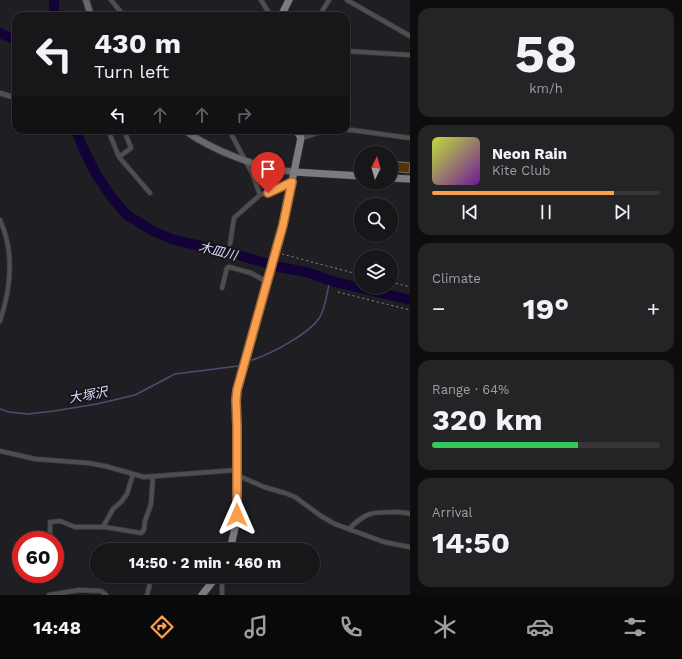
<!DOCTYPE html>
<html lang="en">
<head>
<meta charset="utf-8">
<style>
	body { margin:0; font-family:"Work Sans","Noto Sans JP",sans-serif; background:#242427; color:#f1f3f6; height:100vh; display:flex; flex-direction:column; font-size:15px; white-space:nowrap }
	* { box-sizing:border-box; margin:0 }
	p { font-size:13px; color:#9e9fa2 }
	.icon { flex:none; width:22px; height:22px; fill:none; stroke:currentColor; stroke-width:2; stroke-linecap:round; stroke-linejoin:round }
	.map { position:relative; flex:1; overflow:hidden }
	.details { display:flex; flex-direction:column; gap:8px; padding:8px; background:#0d0d0e; width:272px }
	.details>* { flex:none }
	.banner { position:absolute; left:12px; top:12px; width:338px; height:122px; border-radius:12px; box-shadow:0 1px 3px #0004,0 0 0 1px #363639; background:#17171a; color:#f1f3f6; overflow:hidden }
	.needle { width:26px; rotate:5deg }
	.fabs { position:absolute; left:354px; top:146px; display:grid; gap:8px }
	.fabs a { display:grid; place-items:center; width:44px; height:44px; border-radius:50%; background:#17171a; box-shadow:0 1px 3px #0004,0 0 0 1px #363639; font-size:20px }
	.speed { position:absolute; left:12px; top:531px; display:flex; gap:8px; font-size:20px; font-weight:700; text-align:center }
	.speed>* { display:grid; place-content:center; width:52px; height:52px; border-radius:50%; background:#17171a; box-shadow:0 1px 3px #0004,0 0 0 1px #363639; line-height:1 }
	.speed .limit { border:6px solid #d22; background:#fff; color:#111 }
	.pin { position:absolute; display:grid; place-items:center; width:34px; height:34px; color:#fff; margin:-41px -17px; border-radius:50% 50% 50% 0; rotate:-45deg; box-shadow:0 0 4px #0007 }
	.pin .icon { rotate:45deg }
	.me { position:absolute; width:44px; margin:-22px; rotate:0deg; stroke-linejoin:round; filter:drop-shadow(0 0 3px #0008) }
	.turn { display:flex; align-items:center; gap:14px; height:84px; padding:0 16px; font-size:18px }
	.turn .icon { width:52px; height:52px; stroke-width:2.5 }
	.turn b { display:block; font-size:28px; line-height:34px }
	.lanes { display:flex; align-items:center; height:38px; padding:0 16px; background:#0003; justify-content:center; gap:20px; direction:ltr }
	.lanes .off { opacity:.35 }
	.big { font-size:30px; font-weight:700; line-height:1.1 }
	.details .card { flex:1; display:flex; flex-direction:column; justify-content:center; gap:6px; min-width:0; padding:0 14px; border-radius:12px; background:#242427 }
	.details .dial { align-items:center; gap:0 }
	.dial b { font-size:52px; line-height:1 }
	.song { display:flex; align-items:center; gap:12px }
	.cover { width:48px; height:48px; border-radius:6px; background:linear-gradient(135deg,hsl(70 70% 55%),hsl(280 70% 35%)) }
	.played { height:4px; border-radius:2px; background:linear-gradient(90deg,#f99f4d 80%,#363639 80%) }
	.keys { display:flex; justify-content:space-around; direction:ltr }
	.heat { display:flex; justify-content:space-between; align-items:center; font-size:22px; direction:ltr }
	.charge { height:6px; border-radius:3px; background:linear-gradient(90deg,#34c759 64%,#363639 0) }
	.trip { position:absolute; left:90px; top:543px; width:230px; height:40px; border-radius:20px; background:#17171a; box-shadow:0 1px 3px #0004,0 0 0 1px #363639; font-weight:700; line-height:40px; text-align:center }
	.tabs { display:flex; height:64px; justify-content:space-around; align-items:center; background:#09090a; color:#9e9fa2 }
	.tabs .icon { width:28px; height:28px }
	.tabs .current { color:#f99f4d }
	.tabs b { font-size:18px; color:#f1f3f6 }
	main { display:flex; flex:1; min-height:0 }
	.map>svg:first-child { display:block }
</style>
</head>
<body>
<main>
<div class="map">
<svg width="410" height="595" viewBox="0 0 410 595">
	<rect width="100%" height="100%" fill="#1f1f23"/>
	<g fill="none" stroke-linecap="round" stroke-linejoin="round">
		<!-- stream -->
		<path stroke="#54496e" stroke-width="1.5" d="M 252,360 C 271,354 309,334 320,317 C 326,306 327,292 330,280
			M 0,409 L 9,412 L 28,414 L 54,411 L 97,404 L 135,395 L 175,374 L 238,366"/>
		<!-- river -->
		<path stroke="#120237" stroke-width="10" d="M 54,0 L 54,16
			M 0,33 L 16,40
			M 76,130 L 83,148 L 96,174 L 113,199 L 127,215 L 153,231 L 174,240 L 228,252 L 279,267 L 306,272 L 335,282 L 410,300"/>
	</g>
	<!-- building -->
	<path fill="#593108" stroke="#736f6c" d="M 391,161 L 410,163 L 409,173 L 391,171 Z"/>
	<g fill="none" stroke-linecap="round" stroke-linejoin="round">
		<defs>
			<path id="minor" d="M 111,0 L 124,16
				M 261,0 L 271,16
				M 347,0 L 410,36
				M 319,16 L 329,0
				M 346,51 L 410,55
				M 108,130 L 119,157
				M 124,130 L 131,148 L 119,157 L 150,193
				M 229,130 L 252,173 L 260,195
				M 232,134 L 239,130
				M 301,138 L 327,130 L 352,130 L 410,138
				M 0,220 C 15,253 11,288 0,321
				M 230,244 L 234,218 L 260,195 L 276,190 L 292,182
				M 222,288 L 227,268 L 229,267 L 251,273 L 267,282
				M 0,451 L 35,459 L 88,463 L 105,466 L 144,477 L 237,470
				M 237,475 L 264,487 L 285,493 L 295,497 L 321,516 L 335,524 L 384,542 L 410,547
				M 103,527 L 113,509 L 121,502 L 127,494 L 133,474
				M 349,529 C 355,523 361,517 370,514 C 377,512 404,511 410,514
				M 50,539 L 50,522 L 60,521 L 75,527 L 105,527 L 141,533 L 144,530 L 145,521 L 151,504 L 153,476
				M 222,576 L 222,595
				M 49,595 L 79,590 L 101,591 L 106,595
				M 147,595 L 152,576"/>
			<path id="tertiary" d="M 0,93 L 16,98"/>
			<path id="secondary" d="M 86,0 L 91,16
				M 184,130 C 213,151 258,168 294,172"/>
			<path id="primary" d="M 281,16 L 289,0
				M 294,172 L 361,176
				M 391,178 L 410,179
				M 230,550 L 235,528 L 237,515 L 237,427 L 236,400 L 237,390 L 283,225 L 301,138 L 296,130
				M 202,595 L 217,576"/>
		</defs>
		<!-- minor casing -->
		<use href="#minor" stroke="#3c3c40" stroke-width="5.5"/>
		<!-- tertiary casing -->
		<use href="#tertiary" stroke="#3c3c40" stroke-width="6"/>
		<!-- secondary casing -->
		<use href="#secondary" stroke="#3c3c40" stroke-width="8"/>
		<!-- primary casing -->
		<use href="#primary" stroke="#3c3c40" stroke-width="8"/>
		<!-- path -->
		<path stroke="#8c8c8f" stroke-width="1" stroke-dasharray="2 3" stroke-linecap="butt" d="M 282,254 L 361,275
			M 391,282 L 410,287
			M 338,292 L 410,310"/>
		<!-- minor -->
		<use href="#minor" stroke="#4e4e50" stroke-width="4"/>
		<!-- tertiary -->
		<use href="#tertiary" stroke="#4e4e50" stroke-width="5"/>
		<!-- secondary -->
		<use href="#secondary" stroke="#68686b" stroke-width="6"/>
		<!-- primary -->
		<use href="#primary" stroke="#7c7c80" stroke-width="7"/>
	</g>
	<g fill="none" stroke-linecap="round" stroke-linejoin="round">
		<defs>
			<path id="route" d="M 237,515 L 237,427 L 236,400 L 237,390 L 283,225 L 292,182 L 268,193"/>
		</defs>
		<!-- route casing -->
		<use href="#route" stroke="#a26732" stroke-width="10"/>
		<!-- route -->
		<use href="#route" stroke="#f99f4d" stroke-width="7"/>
	</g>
	<g text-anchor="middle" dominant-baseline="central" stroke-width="4" stroke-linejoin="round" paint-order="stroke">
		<!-- water labels -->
		<g font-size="13" font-style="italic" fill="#d9d8fd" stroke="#161619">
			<text transform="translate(218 251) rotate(14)">木皿川</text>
			<text transform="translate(88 395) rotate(-10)">大塚沢</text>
		</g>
	</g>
</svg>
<div class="fabs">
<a><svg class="needle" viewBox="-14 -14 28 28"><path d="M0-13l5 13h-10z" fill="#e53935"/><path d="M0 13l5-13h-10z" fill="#9e9fa2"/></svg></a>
<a><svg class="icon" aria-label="search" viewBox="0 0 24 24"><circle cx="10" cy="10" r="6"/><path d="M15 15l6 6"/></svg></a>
<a><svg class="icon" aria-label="layers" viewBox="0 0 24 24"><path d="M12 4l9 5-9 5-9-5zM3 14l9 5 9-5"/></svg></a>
</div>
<div class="speed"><div class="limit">60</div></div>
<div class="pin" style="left:268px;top:193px;background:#d93025"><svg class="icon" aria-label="arrive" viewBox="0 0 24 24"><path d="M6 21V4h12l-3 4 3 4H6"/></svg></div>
<svg class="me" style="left:237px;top:515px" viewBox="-20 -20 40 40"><path d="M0-17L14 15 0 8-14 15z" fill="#f99f4d" stroke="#fff" stroke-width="4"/></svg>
<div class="trip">14:50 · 2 min · 460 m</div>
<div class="banner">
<div class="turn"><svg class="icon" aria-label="left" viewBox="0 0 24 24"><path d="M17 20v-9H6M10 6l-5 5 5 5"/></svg><div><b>430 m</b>Turn left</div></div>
<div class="lanes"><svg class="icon" aria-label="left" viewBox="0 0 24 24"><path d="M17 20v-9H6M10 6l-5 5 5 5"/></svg><svg class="icon off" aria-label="ahead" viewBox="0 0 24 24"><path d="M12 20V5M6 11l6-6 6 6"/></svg><svg class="icon off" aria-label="ahead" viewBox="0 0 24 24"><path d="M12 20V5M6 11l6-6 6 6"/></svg><svg class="icon off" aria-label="right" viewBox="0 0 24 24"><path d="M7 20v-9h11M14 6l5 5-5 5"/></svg></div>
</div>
</div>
<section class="details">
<div class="card dial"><b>58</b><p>km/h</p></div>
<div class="card">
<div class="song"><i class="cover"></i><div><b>Neon Rain</b><p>Kite Club</p></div></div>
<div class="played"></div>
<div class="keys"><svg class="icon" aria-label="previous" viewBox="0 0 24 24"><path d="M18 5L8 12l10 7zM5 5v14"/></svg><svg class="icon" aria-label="pause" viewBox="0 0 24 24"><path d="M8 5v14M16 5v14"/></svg><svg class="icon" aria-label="next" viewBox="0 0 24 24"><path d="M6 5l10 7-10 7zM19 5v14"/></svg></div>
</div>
<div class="card"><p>Climate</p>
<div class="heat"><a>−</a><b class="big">19°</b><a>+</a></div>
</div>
<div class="card"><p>Range · 64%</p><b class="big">320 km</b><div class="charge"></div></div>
<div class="card"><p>Arrival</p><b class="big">14:50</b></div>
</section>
</main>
<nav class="tabs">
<b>14:48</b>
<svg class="icon current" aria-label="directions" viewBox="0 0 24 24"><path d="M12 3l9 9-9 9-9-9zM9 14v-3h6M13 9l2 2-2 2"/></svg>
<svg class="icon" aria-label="music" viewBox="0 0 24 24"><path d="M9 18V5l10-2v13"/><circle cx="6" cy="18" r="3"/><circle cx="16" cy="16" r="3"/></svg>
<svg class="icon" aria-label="phone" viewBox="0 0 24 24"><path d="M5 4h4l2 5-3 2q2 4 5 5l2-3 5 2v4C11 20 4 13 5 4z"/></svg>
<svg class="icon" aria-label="climate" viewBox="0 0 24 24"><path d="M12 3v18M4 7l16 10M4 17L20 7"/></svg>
<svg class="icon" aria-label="car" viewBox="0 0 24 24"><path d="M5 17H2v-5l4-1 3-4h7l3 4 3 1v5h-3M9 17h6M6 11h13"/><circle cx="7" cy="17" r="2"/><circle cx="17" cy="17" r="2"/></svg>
<svg class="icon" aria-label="filters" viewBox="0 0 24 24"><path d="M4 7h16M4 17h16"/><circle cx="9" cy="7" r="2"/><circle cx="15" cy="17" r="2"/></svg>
</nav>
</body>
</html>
